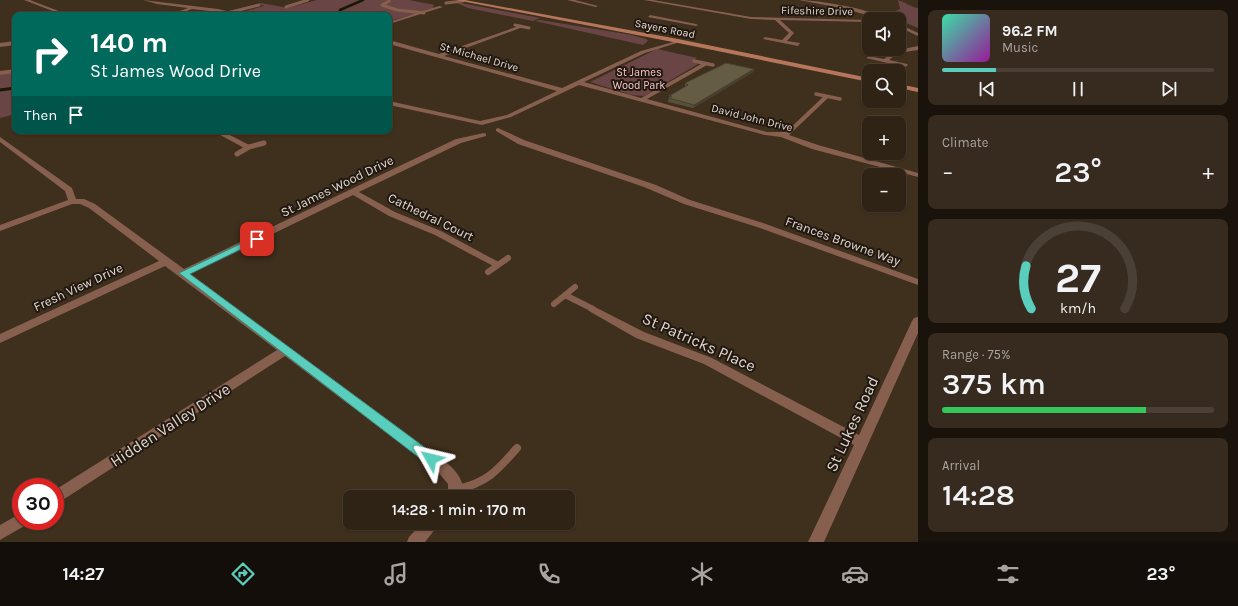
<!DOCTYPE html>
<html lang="en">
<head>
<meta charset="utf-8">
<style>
	body { margin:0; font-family:Karla,sans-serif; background:#372b1f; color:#f1f3f6; height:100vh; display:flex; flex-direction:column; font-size:15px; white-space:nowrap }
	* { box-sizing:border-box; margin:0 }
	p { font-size:13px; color:#a7a4a1 }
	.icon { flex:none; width:22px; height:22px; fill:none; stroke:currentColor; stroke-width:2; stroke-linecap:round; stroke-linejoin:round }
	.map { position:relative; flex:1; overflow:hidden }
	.drawer { display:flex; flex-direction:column; gap:10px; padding:10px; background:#1a130c; width:320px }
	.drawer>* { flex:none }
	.top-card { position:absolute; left:12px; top:12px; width:380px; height:122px; border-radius:8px; box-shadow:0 1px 3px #0004,0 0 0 1px #4a4035; background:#00695c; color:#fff; overflow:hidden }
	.controls { position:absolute; left:862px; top:12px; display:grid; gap:8px }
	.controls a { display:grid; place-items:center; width:44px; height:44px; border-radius:8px; background:#2f2316; box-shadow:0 1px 3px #0004,0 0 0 1px #4a4035; font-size:20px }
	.speed { position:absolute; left:12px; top:478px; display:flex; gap:8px; font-size:20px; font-weight:700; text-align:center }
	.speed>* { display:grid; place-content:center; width:52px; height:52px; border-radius:50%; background:#2f2316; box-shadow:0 1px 3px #0004,0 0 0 1px #4a4035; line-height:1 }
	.speed .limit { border:6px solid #d22; background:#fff; color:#111 }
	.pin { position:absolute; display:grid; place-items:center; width:34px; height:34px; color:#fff; margin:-17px; border-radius:8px; box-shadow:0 2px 6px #0006 }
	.me { position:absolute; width:44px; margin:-22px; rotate:307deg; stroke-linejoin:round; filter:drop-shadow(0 0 3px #0008) }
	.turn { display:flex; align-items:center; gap:14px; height:84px; padding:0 12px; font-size:18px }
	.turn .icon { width:52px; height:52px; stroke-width:2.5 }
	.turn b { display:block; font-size:28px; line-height:34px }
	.then { display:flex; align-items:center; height:38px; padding:0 12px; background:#0003; gap:8px; font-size:15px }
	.big { font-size:30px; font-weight:600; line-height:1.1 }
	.drawer .widget { flex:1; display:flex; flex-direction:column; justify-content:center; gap:6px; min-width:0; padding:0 14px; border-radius:8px; background:#372b1f }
	.drawer .dial { align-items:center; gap:0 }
	.dial svg { height:104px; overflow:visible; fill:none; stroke:#4a4035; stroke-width:7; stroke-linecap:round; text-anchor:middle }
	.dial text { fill:#f1f3f6; stroke:none }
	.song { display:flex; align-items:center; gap:12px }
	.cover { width:48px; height:48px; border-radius:6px; background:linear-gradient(135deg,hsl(160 70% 55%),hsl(300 70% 35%)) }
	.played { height:4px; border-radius:2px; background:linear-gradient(90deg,#5acebd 20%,#4a4035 20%) }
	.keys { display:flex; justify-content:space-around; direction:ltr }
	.heat { display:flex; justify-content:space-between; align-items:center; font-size:22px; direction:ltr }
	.charge { height:6px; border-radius:3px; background:linear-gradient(90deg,#34c759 75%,#4a4035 0) }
	.trip { position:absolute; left:343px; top:490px; width:232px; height:40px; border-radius:8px; background:#2f2316; box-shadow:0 1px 3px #0004,0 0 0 1px #4a4035; font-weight:600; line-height:40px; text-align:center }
	.dock { display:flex; height:64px; justify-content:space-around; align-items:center; background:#130e09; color:#a7a4a1 }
	.dock .icon { width:28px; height:28px }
	.dock .active { color:#5acebd }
	.dock b { font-size:18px; color:#f1f3f6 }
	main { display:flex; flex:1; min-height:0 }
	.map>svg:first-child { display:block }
</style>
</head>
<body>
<main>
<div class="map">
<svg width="918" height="542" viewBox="0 0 918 542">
	<rect width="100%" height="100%" fill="#3f2f1d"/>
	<!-- green -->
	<path fill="#694645" d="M 317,0 L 409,0 L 435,5 L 433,6 L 434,9 L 389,21 L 389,15 L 251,15 L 242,12 L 264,6 L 259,4 L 261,3 L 288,8 Z
		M 898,0 C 906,2 910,7 918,8 L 918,28 L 887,15 L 900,9 Z
		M 457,3 L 461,3 L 540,18 L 533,21 L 468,8 Z
		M 540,20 L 632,35 L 646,39 L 648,41 L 643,45 L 535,21 Z
		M 657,49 L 697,58 L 692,61 L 698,64 L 644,96 L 631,95 L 590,82 Z
		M 15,72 L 15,114 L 0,118 L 0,75 Z"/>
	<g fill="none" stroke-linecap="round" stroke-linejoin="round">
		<!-- stream-far1 -->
		<path stroke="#191a02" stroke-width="2.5" d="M 339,15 L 340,10 L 363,0"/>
		<!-- stream -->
		<path stroke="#191a02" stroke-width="3" d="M 0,90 L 15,88"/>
		<!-- service-far4 -->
		<path stroke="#875f4e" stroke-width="3" d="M 389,1 L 382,5 L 397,10 L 424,13
			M 446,3 L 463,1
			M 286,7 L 308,0
			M 231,12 L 259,5
			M 515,25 L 529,28"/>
		<!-- service-far3 -->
		<path stroke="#875f4e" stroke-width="3.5" d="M 694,61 L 713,65
			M 816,94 L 840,99"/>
		<!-- service-far2 -->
		<path stroke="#875f4e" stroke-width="5" d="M 237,154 L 249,147 L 264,143"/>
		<!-- service-far1 -->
		<path stroke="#875f4e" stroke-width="6" d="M 477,254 L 498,265
			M 488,272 L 508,258
			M 565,295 L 593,309
			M 554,304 L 575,287"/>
		<!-- service -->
		<path stroke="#875f4e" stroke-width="8" d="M 456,489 C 486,484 498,470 517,448"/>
		<!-- minor -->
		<path fill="#875f4e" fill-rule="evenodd" d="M 24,0 L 30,0 L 69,15 L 63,15 Z
			M 143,0 L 218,9 L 244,15 L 192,9 L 176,15 L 169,15 L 188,8 L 157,4 Z
			M 567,0 L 575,0 L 598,6 L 596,7 Z
			M 644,0 L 653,0 L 751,17 L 869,20 L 869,22 L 780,20 L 794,33 L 787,41 L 800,43 L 798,46 L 763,39 L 765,37 L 782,40 L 789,33 L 775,20 L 751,19 Z
			M 799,0 C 818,0 871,9 887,19 L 880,19 L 846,9 Z
			M 439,6 L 443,7 L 389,24 L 389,22 Z
			M 650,15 L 696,24 L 698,25 L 696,26 L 648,17 Z
			M 899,24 L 918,33 L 918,36 L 899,27 Z
			M 519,26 L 523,27 L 444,56 L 562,88 L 641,51 L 680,40 L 680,42 L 645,53 L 584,82 L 641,98 L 703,63 L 707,63 L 707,65 L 647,99 L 767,132 L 786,132 L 824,96 L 828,96 L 828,98 L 789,135 L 818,145 L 918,173 L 918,177 L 812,149 L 781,137 L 765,135 L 579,85 L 511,117 L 482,125 L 389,105 L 389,101 L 480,121 L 507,115 L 557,91 L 389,44 L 389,40 L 439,54 Z
			M 15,41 L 15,45 L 0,47 L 0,43 Z
			M 918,46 L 918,50 L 898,53 L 889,60 L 907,64 L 908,65 L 905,67 L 866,58 L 869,56 L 884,59 L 894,51 Z
			M 15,69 L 15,73 L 0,75 L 0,71 Z
			M 498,128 L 524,140 L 656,185 L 690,200 L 763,223 L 918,279 L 918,285 L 757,227 L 684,204 L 644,187 L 518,144 L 496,131 L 496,129 Z
			M 213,131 L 222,131 L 253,147 L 246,149 Z
			M 484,133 L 486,134 L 486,136 L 461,143 L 359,192 L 395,212 L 441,231 L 480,252 L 482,254 L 480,256 L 474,256 L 435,235 L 389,216 L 353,195 L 190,274 L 448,464 C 458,472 466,484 462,497 L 448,497 L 448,484 L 438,472 L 285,356 L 55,505 L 55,490 L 277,350 L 165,266 L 0,343 L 0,334 L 159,261 L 89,208 L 80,204 L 72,204 L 0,231 L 0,225 L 68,200 L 65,191 L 0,142 L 0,137 L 72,188 L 76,199 L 84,199 L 95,204 L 184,269 L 456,139 Z
			M 593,306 L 644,332 L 712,358 L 859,435 L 912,321 L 914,318 L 918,317 L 918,333 L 824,542 L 808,542 L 854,445 L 704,364 L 636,338 L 589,311 L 588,309 Z
			M 21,513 L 21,521 L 28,521 L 26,525 L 0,540 L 0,525 Z
			M 422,523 L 440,523 L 425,542 L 407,542 L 409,537 Z"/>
		<!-- secondary -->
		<path fill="#b5765c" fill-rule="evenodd" d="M 456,0 L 465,0 L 678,39 L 869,78 L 869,82 L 678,43 Z
			M 899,84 L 918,88 L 918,92 L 899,88 Z"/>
	</g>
	<!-- wall -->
	<path fill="#574f3a" d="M 754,69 L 753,72 L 693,108 L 668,102 L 669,96 L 685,87 L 685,83 Z"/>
	<!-- shaded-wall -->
	<path fill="#474030" d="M 754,69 L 753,72 L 693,108 L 694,105 Z"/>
	<!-- building -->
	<path fill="#655c44" stroke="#474030" d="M 726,63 L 754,69 L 694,105 L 669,98 L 672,96 L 669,96 L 688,85 L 685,83 Z"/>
	<!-- route -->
	<path fill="#5acebd" stroke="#3a867b" d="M 257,236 L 261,239 L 260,240 L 190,274 L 435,455 L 437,459 L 435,463 L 431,464 L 426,463 L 179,273 Z"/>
	<g text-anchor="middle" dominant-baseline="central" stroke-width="4" stroke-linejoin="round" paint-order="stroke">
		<!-- far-street labels -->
		<g font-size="11" fill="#e1d6cb" stroke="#201811">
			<text transform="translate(817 11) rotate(1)">Fifeshire Drive</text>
			<text transform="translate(665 29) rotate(11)">Sayers Road</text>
			<text transform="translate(479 57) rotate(16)">St Michael Drive</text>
			<text transform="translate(752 118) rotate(14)">David John Drive</text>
		</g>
		<!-- far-park labels -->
		<g font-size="11" fill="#f9c5c4" stroke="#201811">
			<text x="639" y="72">St James<tspan x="639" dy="13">Wood Park</tspan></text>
		</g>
		<!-- street labels -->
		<g font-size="13" fill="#e1d6cb" stroke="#201811">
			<text transform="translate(337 186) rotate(-26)">St James Wood Drive</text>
			<text transform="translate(431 217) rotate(26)">Cathedral Court</text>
			<text transform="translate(843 241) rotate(20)">Frances Browne Way</text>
			<text transform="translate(78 287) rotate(-25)">Fresh View Drive</text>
		</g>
		<!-- near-street labels -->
		<g font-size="16" fill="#e1d6cb" stroke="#201811">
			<text transform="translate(699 342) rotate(24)">St Patricks Place</text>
			<text transform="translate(852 424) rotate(-65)">St Lukes Road</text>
			<text transform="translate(170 425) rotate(-33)">Hidden Valley Drive</text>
		</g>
	</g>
</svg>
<div class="controls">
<a><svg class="icon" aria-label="sound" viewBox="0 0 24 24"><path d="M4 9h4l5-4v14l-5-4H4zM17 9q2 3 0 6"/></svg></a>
<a><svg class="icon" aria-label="search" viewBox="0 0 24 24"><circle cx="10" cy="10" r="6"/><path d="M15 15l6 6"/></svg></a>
<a>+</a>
<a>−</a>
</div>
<div class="speed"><div class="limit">30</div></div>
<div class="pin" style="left:257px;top:239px;background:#d93025"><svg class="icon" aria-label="arrive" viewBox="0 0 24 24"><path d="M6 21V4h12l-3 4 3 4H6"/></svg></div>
<svg class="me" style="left:431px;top:459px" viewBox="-20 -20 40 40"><path d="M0-17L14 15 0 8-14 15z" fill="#5acebd" stroke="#fff" stroke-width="4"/></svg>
<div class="trip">14:28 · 1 min · 170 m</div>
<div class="top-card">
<div class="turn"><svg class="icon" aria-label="right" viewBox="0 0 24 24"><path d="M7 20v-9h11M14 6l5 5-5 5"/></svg><div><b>140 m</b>St James Wood Drive</div></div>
<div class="then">Then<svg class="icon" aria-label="arrive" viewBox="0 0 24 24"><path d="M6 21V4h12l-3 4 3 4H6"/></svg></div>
</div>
</div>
<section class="drawer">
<div class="widget">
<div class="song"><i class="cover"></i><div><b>96.2 FM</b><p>Music</p></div></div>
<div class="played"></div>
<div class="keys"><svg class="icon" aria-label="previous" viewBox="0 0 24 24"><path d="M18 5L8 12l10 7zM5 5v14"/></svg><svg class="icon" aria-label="pause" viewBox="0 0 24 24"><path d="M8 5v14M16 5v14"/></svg><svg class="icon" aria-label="next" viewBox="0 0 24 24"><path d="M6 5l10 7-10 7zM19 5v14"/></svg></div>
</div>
<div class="widget"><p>Climate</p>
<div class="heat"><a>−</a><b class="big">23°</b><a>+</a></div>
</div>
<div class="widget dial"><svg viewBox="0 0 100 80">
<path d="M14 69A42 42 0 1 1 86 69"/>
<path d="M14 69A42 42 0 0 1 10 36" stroke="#5acebd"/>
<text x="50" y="56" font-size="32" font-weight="700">27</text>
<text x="50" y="72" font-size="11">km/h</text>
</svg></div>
<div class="widget"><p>Range · 75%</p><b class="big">375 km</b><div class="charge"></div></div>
<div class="widget"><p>Arrival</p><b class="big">14:28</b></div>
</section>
</main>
<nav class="dock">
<b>14:27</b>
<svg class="icon active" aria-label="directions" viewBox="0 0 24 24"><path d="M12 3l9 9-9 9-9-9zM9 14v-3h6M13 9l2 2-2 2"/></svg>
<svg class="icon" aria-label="music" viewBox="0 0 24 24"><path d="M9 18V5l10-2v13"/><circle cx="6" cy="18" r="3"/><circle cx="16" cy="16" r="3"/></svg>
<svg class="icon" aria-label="phone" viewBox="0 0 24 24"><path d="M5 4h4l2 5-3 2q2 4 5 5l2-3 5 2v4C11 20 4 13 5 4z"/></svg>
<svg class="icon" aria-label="climate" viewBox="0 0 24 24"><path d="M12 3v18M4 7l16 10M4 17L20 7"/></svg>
<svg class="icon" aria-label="car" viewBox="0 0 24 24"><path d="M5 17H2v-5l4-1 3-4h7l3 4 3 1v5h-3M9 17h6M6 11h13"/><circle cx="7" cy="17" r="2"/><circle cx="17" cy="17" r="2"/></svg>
<svg class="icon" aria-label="filters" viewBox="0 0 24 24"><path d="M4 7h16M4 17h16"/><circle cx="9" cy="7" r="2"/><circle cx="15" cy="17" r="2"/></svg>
<b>23°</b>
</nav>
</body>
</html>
